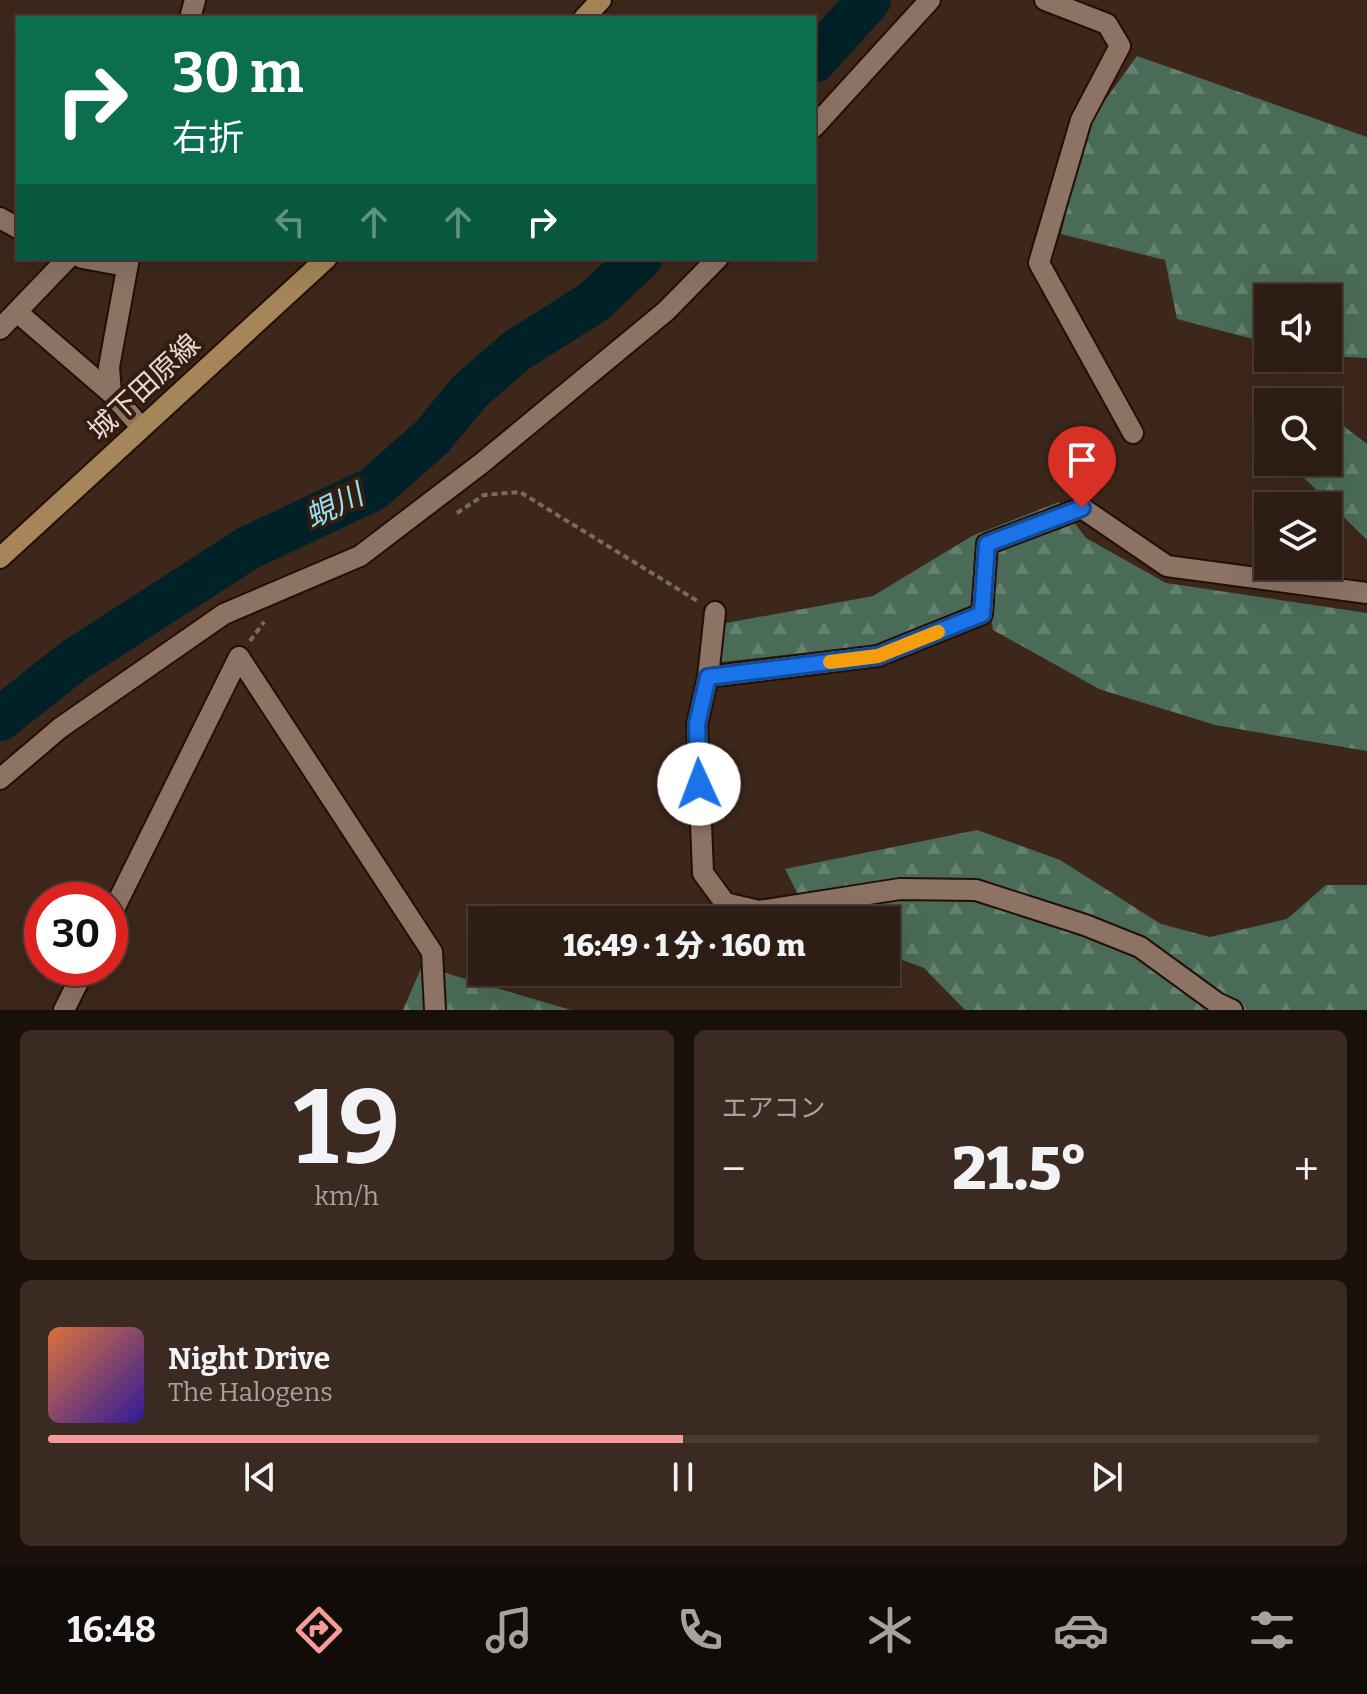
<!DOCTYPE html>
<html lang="ja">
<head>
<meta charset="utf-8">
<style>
	body { margin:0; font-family:Bitter,"Noto Sans JP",serif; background:#3a2a22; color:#f1f3f6; height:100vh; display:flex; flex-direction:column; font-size:30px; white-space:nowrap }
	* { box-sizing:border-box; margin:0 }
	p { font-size:26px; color:#a7a2a0 }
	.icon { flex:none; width:44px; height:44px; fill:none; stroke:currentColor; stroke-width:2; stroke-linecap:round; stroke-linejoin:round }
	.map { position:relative; height:1010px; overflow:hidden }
	.drawer { display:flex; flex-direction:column; gap:20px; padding:20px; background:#19100b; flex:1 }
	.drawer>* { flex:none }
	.banner { position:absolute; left:16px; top:16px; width:800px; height:244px; border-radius:0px; box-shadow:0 8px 32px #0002,0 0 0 2px #493b34; background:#0b6e4f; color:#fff; overflow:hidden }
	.buttons { position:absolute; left:1254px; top:284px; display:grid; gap:16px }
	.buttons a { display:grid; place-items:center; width:88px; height:88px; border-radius:0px; background:#2e1d14; box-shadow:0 8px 32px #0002,0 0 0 2px #493b34; font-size:40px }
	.speed { position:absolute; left:24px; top:882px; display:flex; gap:16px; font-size:40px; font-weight:700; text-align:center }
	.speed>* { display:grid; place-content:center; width:104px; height:104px; border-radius:50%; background:#2e1d14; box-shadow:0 8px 32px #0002,0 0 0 2px #493b34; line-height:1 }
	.speed .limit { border:12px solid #d22; background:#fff; color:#111 }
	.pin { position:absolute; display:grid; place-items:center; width:68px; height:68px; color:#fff; margin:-82px -34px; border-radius:50% 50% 50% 0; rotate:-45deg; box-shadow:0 0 8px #0007 }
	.pin .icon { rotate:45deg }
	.me { position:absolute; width:88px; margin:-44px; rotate:358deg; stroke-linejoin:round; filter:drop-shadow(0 0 6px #0008) }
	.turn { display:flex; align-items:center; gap:28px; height:168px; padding:0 24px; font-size:36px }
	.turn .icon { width:104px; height:104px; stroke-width:2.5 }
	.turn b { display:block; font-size:56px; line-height:68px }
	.lanes { display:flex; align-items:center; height:76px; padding:0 24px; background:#0003; justify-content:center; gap:40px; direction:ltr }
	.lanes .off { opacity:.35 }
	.big { font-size:60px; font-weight:800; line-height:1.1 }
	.drawer .tile { flex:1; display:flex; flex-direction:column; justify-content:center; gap:12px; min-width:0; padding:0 28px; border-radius:12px; background:#3a2a22 }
	.drawer .dial { align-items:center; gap:0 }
	.dial b { font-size:104px; line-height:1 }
	.song { display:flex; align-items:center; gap:24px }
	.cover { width:96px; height:96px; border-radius:12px; background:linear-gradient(135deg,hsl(20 70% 55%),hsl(250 70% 35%)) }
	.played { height:8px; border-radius:4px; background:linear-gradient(90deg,#f59b98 50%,#493b34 50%) }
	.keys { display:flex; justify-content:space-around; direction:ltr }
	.heat { display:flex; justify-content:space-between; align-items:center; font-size:44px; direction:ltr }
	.drawer .tiles { flex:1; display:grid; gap:20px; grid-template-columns:1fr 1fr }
	.tile:last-child { grid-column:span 2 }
	.trip { position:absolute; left:468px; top:906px; width:432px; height:80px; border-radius:0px; background:#2e1d14; box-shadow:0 8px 32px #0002,0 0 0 2px #493b34; font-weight:800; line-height:80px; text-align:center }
	.menu { display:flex; height:128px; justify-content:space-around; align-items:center; background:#120c08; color:#a7a2a0 }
	.menu .icon { width:56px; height:56px }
	.menu .active { color:#f59b98 }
	.menu b { font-size:36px; color:#f1f3f6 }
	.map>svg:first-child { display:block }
</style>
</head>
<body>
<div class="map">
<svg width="1367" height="1010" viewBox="0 0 1367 1010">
	<defs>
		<pattern id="forest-firs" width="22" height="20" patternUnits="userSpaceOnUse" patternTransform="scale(2)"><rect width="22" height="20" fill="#4a6b57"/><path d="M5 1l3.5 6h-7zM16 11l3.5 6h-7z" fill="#64806e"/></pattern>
	</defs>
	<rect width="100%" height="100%" fill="#3d271a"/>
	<!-- forest -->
	<path fill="url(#forest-firs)" d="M 1137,56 L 1367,137 L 1367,358 L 1328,356 L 1328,298 L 1268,298 L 1268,343 L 1177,319 L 1165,260 L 1061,234 L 1087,125 Z
		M 1328,414 L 1367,444 L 1367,540 L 1288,462 L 1328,462 Z
		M 1059,502 L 1086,538 L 1166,583 L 1367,613 L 1367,751 L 1215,725 L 1099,689 L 993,630 L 989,603 L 875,645 L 713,663 L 726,623 L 873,596 L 972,536 Z
		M 977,830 L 1060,860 L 1161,924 L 1210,937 L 1287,919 L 1326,885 L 1367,885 L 1367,1010 L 965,1010 L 924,968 L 886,954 L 886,920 L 811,920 L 785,869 Z
		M 422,966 L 571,1010 L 403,1010 Z"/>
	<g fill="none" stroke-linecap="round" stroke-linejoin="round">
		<!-- river -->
		<path stroke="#002127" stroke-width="44" d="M 814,61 L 869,0
			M 0,719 L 73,661 L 248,548 L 373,489 L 432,437 L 470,391 L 516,351 L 595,301 L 640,258"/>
		<defs>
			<path id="minor" d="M 1045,0 L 1107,24 L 1120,46 L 1081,120 L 1039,263 L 1133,433
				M 190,18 L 195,0
				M 814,127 L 930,0
				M 0,218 L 18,228
				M 82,258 L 126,266
				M 17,312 L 111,393 L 141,427
				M 0,329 L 68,258
				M 111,393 L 109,367 L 129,258
				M 715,612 L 708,677 L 697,724 L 703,873 L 725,903 L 759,911 L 900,889 L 976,890 L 1085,925 L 1140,947 L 1217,1003 L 1232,1010
				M 239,657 L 432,952 L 435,1010
				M 708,677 L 878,656 L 982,614 L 987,544 L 1082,508 L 1167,566 L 1367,593
				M 0,779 L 60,728 L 224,614 L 360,556 L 482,463 L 666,311 L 718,258
				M 110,917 L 239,657
				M 64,1010 L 85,968"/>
			<path id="secondary" d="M 584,18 L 601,0
				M 0,558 L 327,258"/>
		</defs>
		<!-- minor casing -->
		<use href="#minor" stroke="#230f04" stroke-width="24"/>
		<!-- secondary casing -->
		<use href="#secondary" stroke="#230f04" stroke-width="24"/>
		<!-- path -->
		<path stroke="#7d695e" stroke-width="4" stroke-dasharray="6 4" stroke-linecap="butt" d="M 457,513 L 484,495 L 520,492 L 699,602
			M 250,641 L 264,622"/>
		<!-- minor -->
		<use href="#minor" stroke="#8d7364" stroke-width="20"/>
		<!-- secondary -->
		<use href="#secondary" stroke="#a58559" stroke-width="20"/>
	</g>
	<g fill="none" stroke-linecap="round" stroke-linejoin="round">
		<defs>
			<path id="route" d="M 699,784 L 697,724 L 708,677 L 878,656 L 982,614 L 987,544 L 1082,508"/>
		</defs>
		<!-- route casing -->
		<use href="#route" stroke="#114b97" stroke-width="20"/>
		<!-- route -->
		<use href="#route" stroke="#1a73e8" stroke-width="14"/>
		<!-- slow -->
		<path stroke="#f59e0b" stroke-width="14" d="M 830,662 L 878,656 L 938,632"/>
	</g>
	<g text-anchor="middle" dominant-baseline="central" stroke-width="8" stroke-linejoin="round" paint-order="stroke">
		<!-- street labels -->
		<g font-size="28" fill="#e8d9d1" stroke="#321d10">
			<text transform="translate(144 387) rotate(-43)">城下田原線</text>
		</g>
		<!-- water labels -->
		<g font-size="30" font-style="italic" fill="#93e0f1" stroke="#321d10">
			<text transform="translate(334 506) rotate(-26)">蜆川</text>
		</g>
	</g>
</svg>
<div class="buttons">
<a><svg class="icon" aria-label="sound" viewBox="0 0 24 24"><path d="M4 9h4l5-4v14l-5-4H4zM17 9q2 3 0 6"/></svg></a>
<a><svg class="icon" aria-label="search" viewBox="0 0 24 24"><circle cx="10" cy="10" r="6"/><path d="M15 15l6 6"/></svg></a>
<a><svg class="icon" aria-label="layers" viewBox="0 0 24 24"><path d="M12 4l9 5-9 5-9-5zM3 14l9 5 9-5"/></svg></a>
</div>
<div class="speed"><div class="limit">30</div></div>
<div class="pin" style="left:1082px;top:508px;background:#d93025"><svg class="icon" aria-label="arrive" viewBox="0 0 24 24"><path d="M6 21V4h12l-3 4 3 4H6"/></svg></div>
<svg class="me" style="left:699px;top:784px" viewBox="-20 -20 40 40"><circle r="19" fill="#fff"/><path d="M0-13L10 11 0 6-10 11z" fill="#1a73e8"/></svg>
<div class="trip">16:49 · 1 分 · 160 m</div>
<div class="banner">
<div class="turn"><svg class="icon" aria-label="right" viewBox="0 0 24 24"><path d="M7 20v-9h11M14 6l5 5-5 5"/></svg><div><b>30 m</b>右折</div></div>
<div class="lanes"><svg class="icon off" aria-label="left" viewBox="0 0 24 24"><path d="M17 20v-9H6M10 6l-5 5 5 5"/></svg><svg class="icon off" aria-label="ahead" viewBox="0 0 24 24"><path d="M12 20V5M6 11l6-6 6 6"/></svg><svg class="icon off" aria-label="ahead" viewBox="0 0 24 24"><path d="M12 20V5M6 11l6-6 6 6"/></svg><svg class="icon" aria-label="right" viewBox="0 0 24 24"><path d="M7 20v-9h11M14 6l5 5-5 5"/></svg></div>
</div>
</div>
<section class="drawer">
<div class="tiles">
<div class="tile dial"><b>19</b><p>km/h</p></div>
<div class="tile"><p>エアコン</p>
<div class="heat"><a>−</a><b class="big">21.5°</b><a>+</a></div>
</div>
<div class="tile">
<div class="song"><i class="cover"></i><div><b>Night Drive</b><p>The Halogens</p></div></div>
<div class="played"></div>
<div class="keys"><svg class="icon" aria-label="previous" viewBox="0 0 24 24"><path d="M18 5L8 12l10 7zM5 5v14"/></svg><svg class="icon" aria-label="pause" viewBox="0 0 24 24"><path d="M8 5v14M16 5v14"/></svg><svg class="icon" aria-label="next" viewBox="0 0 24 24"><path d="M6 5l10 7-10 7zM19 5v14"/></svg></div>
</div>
</div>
</section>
<nav class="menu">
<b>16:48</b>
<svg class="icon active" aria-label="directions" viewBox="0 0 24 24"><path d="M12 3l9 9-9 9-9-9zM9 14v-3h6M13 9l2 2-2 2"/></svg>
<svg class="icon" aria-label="music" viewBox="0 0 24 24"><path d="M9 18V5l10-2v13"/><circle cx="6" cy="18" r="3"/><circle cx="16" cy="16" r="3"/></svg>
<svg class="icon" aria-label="phone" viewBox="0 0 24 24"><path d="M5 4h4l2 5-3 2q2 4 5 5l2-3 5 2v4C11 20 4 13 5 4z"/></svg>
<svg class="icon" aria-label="climate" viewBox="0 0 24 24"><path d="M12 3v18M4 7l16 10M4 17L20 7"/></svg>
<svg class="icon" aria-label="car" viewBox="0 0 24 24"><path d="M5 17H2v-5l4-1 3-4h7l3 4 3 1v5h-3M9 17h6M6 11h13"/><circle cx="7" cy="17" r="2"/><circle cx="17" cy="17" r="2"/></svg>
<svg class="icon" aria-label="filters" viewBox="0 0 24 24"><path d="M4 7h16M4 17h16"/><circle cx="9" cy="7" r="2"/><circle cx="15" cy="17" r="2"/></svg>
</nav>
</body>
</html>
